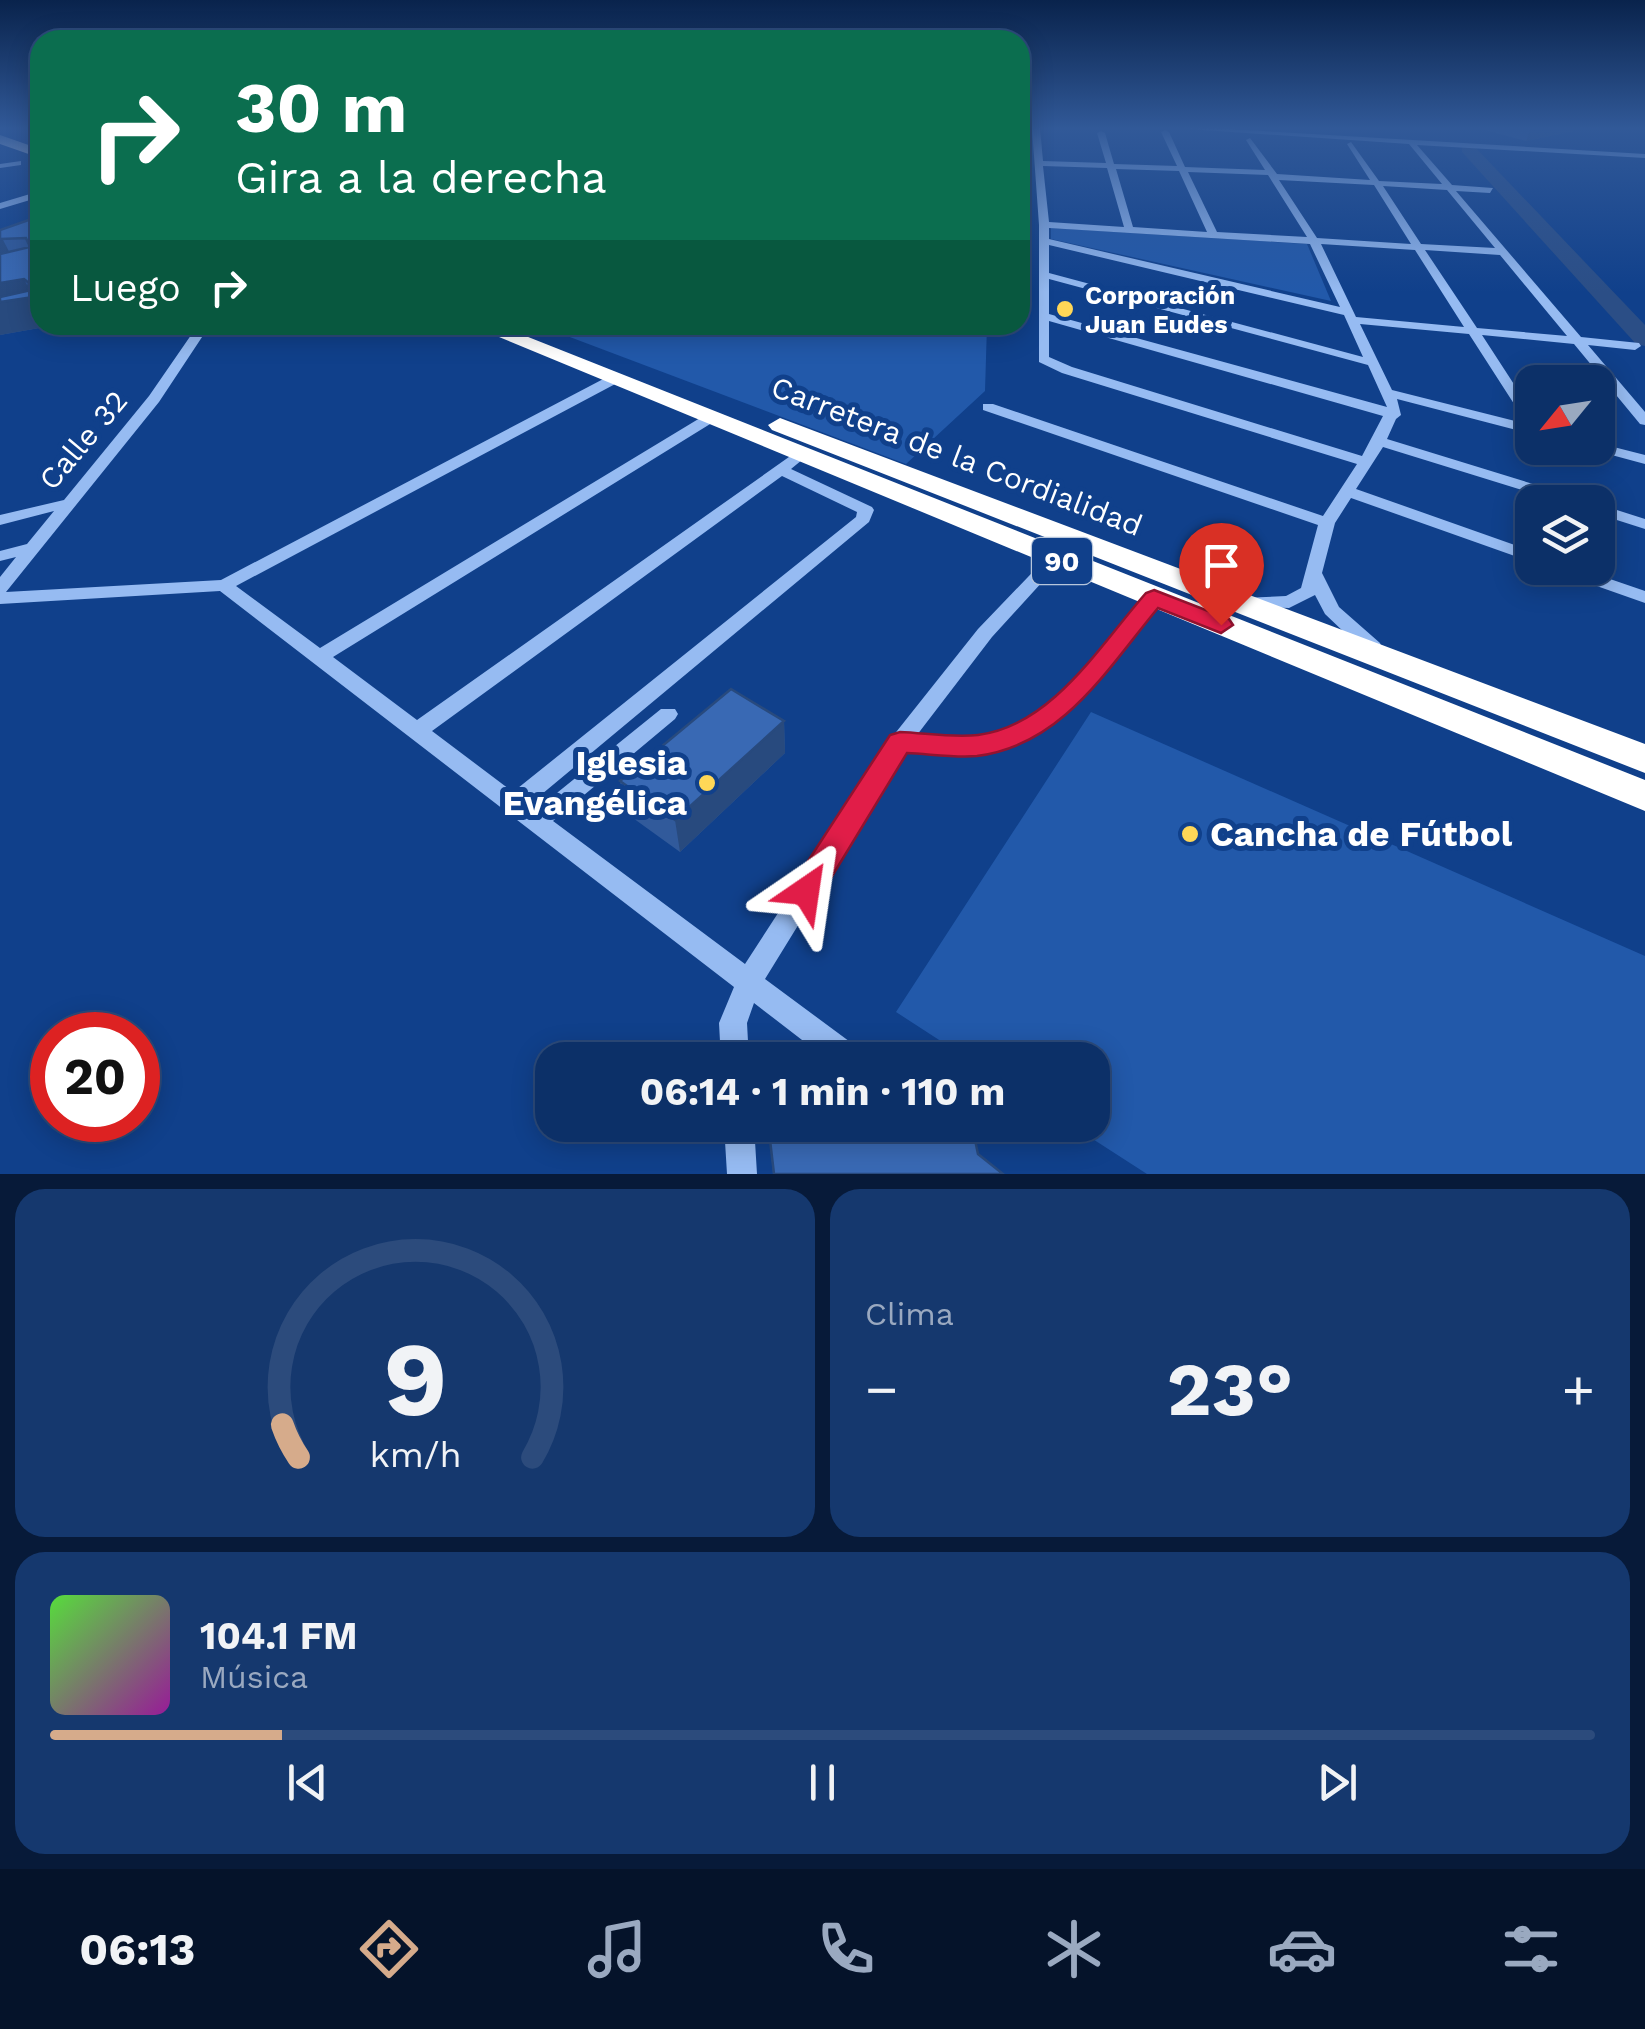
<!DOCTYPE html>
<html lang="es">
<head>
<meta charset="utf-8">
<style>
	body { margin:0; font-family:"Work Sans",sans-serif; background:#15386e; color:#f1f3f6; height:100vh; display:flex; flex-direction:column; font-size:38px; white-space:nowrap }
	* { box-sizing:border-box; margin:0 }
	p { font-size:32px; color:#9aa9c0 }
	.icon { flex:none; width:55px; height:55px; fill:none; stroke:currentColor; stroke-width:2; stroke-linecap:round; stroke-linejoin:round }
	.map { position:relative; height:1174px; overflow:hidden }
	.sheet { display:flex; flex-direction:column; gap:15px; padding:15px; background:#071a39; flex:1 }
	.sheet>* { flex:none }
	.banner { position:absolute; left:30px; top:30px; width:1000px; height:305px; border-radius:30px; box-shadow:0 5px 25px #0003,0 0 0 2px #2c4b7c; background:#0b6e4f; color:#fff; overflow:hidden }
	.needle { width:65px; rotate:240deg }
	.controls { position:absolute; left:1515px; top:365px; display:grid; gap:20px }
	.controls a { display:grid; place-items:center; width:100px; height:100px; border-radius:20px; background:#0c3068; box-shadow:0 5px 25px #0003,0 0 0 2px #2c4b7c; font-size:50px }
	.speed { position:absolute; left:30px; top:1012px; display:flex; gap:20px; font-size:50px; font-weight:700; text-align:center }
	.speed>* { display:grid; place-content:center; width:130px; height:130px; border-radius:50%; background:#0c3068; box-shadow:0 5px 25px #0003,0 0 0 2px #2c4b7c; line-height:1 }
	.speed .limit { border:15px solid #d22; background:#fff; color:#111 }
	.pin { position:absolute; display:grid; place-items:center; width:85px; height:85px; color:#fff; margin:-102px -42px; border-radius:50% 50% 50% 0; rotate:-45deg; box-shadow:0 0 10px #0007 }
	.pin .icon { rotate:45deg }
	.me { position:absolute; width:110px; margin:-55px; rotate:32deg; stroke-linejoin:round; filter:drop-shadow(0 0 8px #0008) }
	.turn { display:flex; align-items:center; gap:35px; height:210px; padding:0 40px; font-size:45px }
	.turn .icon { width:130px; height:130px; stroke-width:2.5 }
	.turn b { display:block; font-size:70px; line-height:85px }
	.then { display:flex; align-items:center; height:95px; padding:0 40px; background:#0003; gap:20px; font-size:38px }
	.big { font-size:75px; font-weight:700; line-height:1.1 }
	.sheet .widget { flex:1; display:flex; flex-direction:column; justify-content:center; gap:15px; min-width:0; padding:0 35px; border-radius:30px; background:#15386e }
	.sheet .dial { align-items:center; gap:0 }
	.dial svg { height:260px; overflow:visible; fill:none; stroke:#2c4b7c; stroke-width:7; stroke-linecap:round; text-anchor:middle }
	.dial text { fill:#f1f3f6; stroke:none }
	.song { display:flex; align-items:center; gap:30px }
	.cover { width:120px; height:120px; border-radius:15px; background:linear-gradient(135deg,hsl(110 70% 55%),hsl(300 70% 35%)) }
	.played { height:10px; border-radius:5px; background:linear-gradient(90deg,#d6ab8b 15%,#2c4b7c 15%) }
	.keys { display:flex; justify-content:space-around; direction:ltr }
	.heat { display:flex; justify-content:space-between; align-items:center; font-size:55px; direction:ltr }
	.sheet .tiles { flex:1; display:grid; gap:15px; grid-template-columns:1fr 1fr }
	.widget:last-child { grid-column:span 2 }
	.trip { position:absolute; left:535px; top:1042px; width:575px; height:100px; border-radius:30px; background:#0c3068; box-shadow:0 5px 25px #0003,0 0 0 2px #2c4b7c; font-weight:700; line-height:100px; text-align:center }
	.menu { display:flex; height:160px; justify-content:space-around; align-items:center; background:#05132a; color:#9aa9c0 }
	.menu .icon { width:70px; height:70px }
	.menu .current { color:#d6ab8b }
	.menu b { font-size:45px; color:#f1f3f6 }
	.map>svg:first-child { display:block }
</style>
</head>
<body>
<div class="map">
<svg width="1645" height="1174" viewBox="0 0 1645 1174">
	<rect width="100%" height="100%" fill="#10408b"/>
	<!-- green -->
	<path fill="#2259aa" d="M 1051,228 L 1307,244 L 1331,301 L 1051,239 Z
		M 538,325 L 987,325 L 985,391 L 906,464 Z
		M 1091,712 L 1645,956 L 1645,1174 L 1147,1174 L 1071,1125 L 1092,1125 L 1092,1060 L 970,1060 L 896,1012 Z"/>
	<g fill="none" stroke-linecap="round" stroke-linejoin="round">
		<!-- canal -->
		<path fill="#2b4e86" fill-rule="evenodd" d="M 1462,146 L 1474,146 L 1645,325 L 1645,346 L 1636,344 L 1462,152 Z"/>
		<!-- minor -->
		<path fill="#96bbf2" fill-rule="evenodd" d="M 1032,128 L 1040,128 L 1043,161 L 1106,163 L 1097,133 L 1101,131 L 1105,133 L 1114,164 L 1177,166 L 1161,132 L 1165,130 L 1169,132 L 1185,167 L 1265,170 L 1246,140 L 1250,138 L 1277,174 L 1370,180 L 1347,144 L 1351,142 L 1379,181 L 1442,184 L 1409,144 L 1173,128 L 1214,128 L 1645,154 L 1645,158 L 1417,145 L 1452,185 L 1493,188 L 1490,193 L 1456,191 L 1581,337 L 1639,343 L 1641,346 L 1635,350 L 1588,345 L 1645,412 L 1645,425 L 1640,424 L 1574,344 L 1482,335 L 1532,412 L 1532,434 L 1397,399 L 1401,415 L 1396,419 L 1387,439 L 1582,499 L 1583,502 L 1561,502 L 1383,447 L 1356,489 L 1532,551 L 1532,562 L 1351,498 L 1335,523 L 1322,573 L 1339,607 L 1380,643 L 1382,648 L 1380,653 L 1366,653 L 1325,614 L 1315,595 L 1289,608 L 1242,606 L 1239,602 L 1242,598 L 1286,596 L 1301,588 L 1318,525 L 983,410 L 983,404 L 993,404 L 1323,516 L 1357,464 L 1062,373 L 1039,362 L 1039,225 ZM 1043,166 L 1107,168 L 1124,227 L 1049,222 ZM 1116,169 L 1179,171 L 1207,232 L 1133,227 ZM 1188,172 L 1268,175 L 1307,237 L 1217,232 ZM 1279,180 L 1374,185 L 1411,244 L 1317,238 ZM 1383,186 L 1447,190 L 1495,248 L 1421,244 ZM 1049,228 L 1310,244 L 1340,307 L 1049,239 ZM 1321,244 L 1415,250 L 1464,327 L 1356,317 ZM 1049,245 L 1344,315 L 1363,357 L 1049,273 ZM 1425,250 L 1500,255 L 1567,336 L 1477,328 ZM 1049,279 L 1368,365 L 1387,407 L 1049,314 ZM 1049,321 L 1383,416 L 1362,456 L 1072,367 L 1049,357 ZM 1360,324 L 1469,334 L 1527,424 L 1392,390 Z
			M 21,161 L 21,165 L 0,168 L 0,164 Z
			M 40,191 L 40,197 L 0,209 L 0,203 Z
			M 198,325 L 210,325 L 159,402 L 6,592 L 221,580 L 609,376 L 619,376 L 619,382 L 236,586 L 320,648 L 705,415 L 715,415 L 715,421 L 333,657 L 417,720 L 796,452 L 801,451 L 808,455 L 791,469 L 872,507 L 874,510 L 869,522 L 530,804 L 537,809 L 661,709 L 675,709 L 678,714 L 675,719 L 553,821 L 745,964 L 893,736 L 978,629 L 1050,554 L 1056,553 L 1064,558 L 992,637 L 917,735 C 937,737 959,741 979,737 C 1055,723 1101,649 1148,594 L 1160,594 L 1163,598 C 1116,664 1061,739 976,753 C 953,757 929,752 906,750 L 765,979 L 861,1050 L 865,1060 L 828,1060 L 754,1003 L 747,1023 L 749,1060 L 721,1060 L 719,1023 L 734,987 L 220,591 L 0,604 L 0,577 L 16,557 L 0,561 L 0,551 L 27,544 L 54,511 L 0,525 L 0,515 L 64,500 L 149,396 ZM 782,476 L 857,512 L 856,517 L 513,792 L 432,731 Z
			M 1598,443 L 1645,455 L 1645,464 L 1593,450 L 1591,448 L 1598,448 Z
			M 1598,504 L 1645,519 L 1645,529 L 1598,514 Z
			M 1554,568 L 1578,568 L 1645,591 L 1645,603 L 1557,572 Z
			M 724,1125 L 754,1125 L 757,1174 L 727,1174 Z"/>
		<!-- highway -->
		<path fill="#fff" fill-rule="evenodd" d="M 0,135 L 40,149 L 40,158 L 0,144 Z
			M 470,325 L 498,325 L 1645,780 L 1645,811 Z
			M 780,418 L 1645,744 L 1645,773 L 772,430 L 768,425 Z"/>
	</g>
	<!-- wall -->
	<path fill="#315a9b" d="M 1477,128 L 1588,128 L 1526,141 Z
		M 40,216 L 40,325 L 56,325 L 0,335 L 0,230 Z
		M 784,721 L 785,753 L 680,852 L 626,813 L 620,781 Z
		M 768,1125 L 958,1125 L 978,1154 L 1003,1174 L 773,1174 Z"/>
	<!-- shaded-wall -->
	<path fill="#284a7e" d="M 1531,128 L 1588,128 L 1526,141 Z
		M 2,238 L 16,265 L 0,271 L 0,239 Z
		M 24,279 L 33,297 L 40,296 L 40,325 L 56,325 L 0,335 L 0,283 Z
		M 784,721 L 785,753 L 680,852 L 675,820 Z"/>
	<!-- building -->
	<path fill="#3969b4" stroke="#284a7e" stroke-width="2.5" d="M 40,216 L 40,296 L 0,302 L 0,297 L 27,291 L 29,283 L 24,279 L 0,283 L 0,254 L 30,247 L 26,238 L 0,239 L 0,230 Z
		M 731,689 L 784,721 L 675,820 L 620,781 Z
		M 781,1125 L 958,1125 L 974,1135 L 978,1154 L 1003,1174 L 774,1174 L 770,1140 L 785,1132 Z"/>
	<!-- sky -->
	<linearGradient id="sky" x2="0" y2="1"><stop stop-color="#09234c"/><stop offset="0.44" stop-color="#315998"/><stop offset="1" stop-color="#315998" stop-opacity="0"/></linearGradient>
	<rect width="1645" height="292" fill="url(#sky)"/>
	<!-- route -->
	<path fill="#e11d48" stroke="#92132f" stroke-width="2.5" d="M 1154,590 L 1229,619 L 1233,625 L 1221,633 L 1158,608 C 1107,669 1063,745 977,756 C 955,758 930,754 907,753 L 817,901 L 806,905 L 795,901 L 791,891 L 795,881 L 890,735 L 900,732 C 925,733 953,738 978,735 C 1052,726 1100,645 1146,593 Z"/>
	<!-- markers -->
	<g fill="#ffd757" stroke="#10408b" stroke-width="4">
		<circle cx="1065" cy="309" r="10"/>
		<circle cx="707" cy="783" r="10"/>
		<circle cx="1190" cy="834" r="10"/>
	</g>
	<g text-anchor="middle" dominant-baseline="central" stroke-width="10" stroke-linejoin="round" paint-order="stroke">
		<!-- far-poi labels -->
		<g font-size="25" font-weight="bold" fill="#fff" stroke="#10408b" text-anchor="start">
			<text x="1085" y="295">Corporación<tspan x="1085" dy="29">Juan Eudes</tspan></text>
		</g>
		<!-- shield labels -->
		<rect fill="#10408b" stroke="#b7c6dc" stroke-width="2.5" x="1032" y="538" width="60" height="46" rx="8"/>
		<g font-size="28" font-weight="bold" fill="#fff">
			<text x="1062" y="561">90</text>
		</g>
		<!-- street labels -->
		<g font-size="30" fill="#fff" stroke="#10408b">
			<text transform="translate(83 440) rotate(-50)">Calle 32</text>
			<text transform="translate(957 456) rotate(21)">Carretera de la Cordialidad</text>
		</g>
		<!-- near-poi labels -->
		<g font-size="35" font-weight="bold" fill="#fff" stroke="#10408b" text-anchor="end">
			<text x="687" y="763">Iglesia<tspan x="687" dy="40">Evangélica</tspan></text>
			<text x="1210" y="834" text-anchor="start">Cancha de Fútbol</text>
		</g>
	</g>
</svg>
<div class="controls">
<a><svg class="needle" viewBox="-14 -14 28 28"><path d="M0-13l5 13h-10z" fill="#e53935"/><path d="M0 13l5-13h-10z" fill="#9aa9c0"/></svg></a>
<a><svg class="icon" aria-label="layers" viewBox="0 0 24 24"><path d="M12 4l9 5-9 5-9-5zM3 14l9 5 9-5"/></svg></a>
</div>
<div class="speed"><div class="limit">20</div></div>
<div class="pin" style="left:1221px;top:625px;background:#d93025"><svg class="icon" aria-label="arrive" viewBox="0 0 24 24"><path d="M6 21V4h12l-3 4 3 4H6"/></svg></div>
<svg class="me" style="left:806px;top:891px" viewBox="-20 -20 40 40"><path d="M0-17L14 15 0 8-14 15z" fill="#e11d48" stroke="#fff" stroke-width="4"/></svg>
<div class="trip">06:14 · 1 min · 110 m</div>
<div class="banner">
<div class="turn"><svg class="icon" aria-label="right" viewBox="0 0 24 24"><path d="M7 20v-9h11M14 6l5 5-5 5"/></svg><div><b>30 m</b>Gira a la derecha</div></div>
<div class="then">Luego<svg class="icon" aria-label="right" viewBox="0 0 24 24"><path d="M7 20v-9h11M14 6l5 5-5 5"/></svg></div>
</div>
</div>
<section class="sheet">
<div class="tiles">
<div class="widget dial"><svg viewBox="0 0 100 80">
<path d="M14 69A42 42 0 1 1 86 69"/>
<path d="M14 69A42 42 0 0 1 9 59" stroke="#d6ab8b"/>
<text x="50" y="56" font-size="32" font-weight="700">9</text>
<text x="50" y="72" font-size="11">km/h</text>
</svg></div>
<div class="widget"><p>Clima</p>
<div class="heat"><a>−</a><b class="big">23°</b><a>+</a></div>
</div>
<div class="widget">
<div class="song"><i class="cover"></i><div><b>104.1 FM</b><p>Música</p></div></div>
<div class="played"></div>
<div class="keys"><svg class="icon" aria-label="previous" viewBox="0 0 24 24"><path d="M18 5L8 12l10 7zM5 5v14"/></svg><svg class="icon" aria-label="pause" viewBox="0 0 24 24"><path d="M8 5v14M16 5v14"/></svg><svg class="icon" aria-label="next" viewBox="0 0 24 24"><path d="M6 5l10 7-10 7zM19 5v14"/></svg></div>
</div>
</div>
</section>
<nav class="menu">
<b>06:13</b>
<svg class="icon current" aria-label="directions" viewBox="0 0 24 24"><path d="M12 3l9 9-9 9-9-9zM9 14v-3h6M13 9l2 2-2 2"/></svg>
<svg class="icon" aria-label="music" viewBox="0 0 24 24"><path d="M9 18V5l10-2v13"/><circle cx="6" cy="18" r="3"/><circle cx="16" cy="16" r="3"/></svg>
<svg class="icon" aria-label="phone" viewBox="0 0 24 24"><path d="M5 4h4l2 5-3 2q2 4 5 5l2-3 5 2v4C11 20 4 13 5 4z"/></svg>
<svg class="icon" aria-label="climate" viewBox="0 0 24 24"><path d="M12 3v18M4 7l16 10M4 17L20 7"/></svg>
<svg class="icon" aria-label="car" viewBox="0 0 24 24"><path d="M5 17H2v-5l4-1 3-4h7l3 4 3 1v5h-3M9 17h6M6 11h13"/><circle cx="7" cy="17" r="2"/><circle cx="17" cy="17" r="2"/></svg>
<svg class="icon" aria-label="filters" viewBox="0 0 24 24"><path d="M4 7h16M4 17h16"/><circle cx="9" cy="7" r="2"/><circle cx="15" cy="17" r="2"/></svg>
</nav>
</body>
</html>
